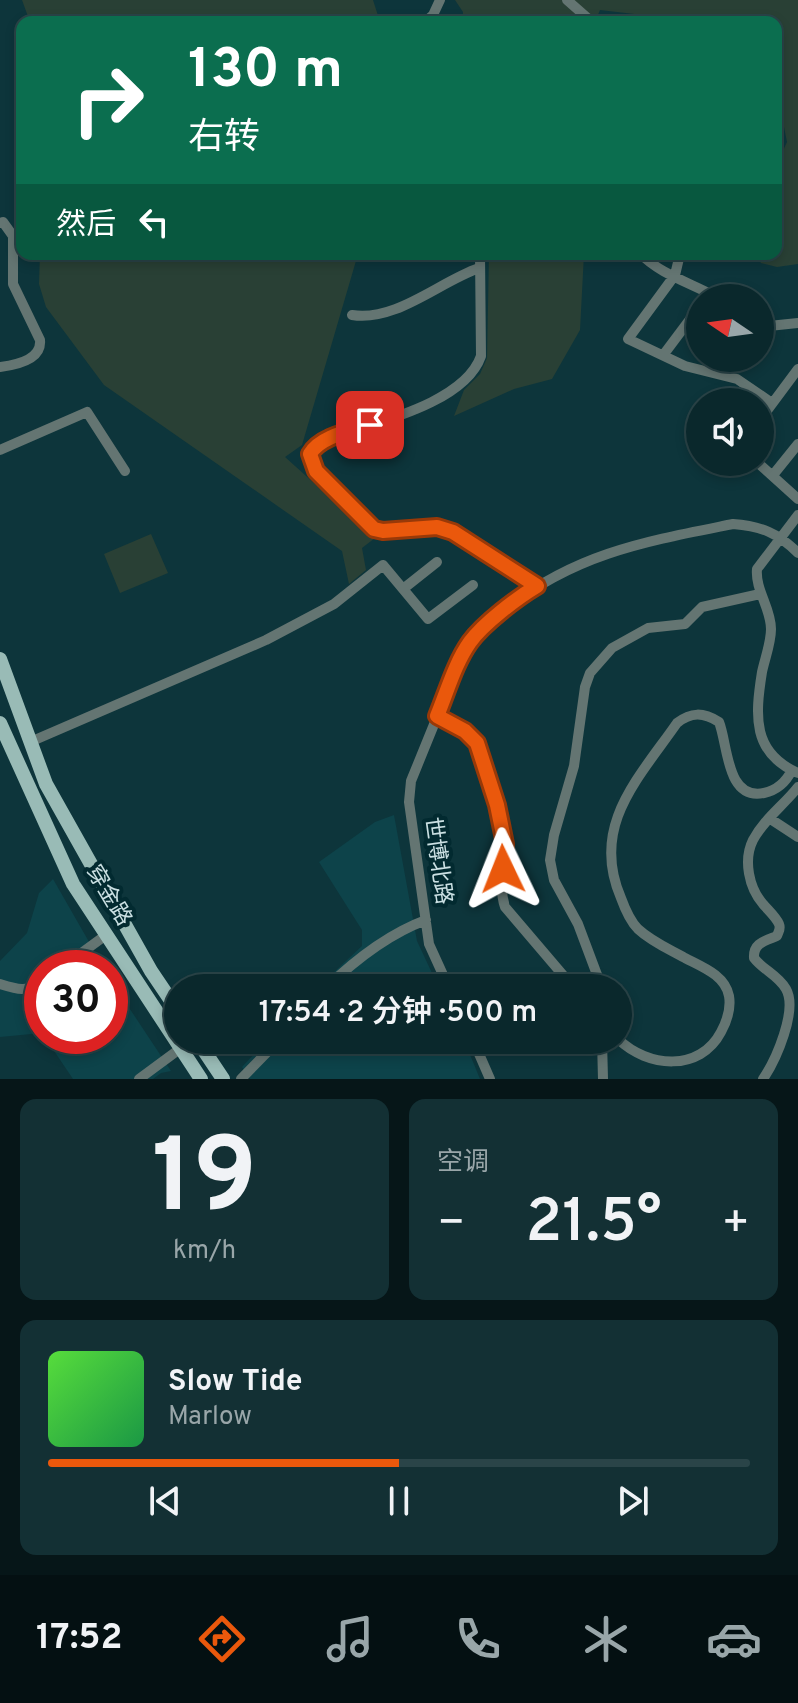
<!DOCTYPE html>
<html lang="zh">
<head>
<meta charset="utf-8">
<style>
	body { margin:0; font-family:Overpass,"Noto Sans SC",sans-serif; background:#133034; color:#f1f3f6; height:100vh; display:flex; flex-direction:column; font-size:30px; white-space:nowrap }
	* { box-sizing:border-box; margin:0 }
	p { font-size:26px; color:#99a6a9 }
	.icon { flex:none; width:44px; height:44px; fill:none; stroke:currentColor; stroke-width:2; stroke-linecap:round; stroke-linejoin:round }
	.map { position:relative; height:1079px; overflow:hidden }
	.drawer { display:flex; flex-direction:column; gap:20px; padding:20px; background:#061618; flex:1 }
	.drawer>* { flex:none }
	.guide { position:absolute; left:16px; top:16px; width:766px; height:244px; border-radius:16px; box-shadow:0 4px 12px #0003,0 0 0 2px #2a4448; background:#0b6e4f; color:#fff; overflow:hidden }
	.needle { width:52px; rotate:283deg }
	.buttons { position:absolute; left:686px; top:284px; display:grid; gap:16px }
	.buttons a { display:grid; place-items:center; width:88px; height:88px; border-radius:50%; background:#0a282c; box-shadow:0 4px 12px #0003,0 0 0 2px #2a4448; font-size:40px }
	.speed { position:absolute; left:24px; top:950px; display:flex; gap:16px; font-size:40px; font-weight:700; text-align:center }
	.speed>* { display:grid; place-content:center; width:104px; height:104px; border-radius:50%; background:#0a282c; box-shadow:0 4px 12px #0003,0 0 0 2px #2a4448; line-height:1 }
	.speed .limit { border:12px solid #d22; background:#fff; color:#111 }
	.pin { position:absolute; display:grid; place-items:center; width:68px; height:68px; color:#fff; margin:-34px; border-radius:16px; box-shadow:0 4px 12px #0006 }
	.me { position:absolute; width:88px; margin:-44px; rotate:358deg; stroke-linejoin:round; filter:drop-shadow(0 0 6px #0008) }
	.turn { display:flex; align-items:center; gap:28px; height:168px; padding:0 40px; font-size:36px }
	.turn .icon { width:104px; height:104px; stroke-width:2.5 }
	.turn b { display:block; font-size:56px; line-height:68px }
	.then { display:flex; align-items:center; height:76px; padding:0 40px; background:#0003; gap:16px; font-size:30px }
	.big { font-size:60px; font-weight:600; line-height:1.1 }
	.drawer .card { flex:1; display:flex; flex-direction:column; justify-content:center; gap:12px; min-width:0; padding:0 28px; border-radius:16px; background:#133034 }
	.drawer .dial { align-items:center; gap:0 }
	.dial b { font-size:104px; line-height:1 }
	.song { display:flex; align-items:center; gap:24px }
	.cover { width:96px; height:96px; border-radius:12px; background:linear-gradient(135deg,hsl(110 70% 55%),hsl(140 70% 35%)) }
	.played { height:8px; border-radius:4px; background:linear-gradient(90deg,#ea580c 50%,#2a4448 50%) }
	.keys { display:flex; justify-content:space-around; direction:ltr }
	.heat { display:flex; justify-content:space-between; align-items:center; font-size:44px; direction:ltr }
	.drawer .tiles { flex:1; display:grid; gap:20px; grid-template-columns:1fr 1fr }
	.card:last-child { grid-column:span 2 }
	.trip { position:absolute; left:164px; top:974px; width:468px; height:80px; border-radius:40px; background:#0a282c; box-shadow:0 4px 12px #0003,0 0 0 2px #2a4448; font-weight:600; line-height:80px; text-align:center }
	.tab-bar { display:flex; height:128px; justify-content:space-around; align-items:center; background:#041012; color:#99a6a9 }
	.tab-bar .icon { width:56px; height:56px }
	.tab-bar .current { color:#ea580c }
	.tab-bar b { font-size:36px; color:#f1f3f6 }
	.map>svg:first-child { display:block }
</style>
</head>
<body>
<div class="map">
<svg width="798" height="1079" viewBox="0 0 798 1079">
	<rect width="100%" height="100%" fill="#0d353b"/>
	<!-- built -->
	<path fill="#0d434a" d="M 394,815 L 417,941 L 439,988 L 317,988 L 362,946 L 362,930 L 319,862 L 375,822 Z
		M 53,879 L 104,968 L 42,968 L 42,1033 L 0,1037 L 0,961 L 27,933 L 39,893 Z
		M 110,979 L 171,1071 L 161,1073 L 153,1079 L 73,1079 L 44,1036 L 110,1036 Z
		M 267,1040 L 464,1040 L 480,1079 L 250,1079 L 242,1067 Z"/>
	<!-- green -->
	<path fill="#294035" d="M 22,0 L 373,0 L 380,22 L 30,22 Z
		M 455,0 L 798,0 L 798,264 L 777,267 L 761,263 L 755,254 L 776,254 L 776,166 L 787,142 L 782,117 L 776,106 L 776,22 L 683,22 L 677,19 L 600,10 L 595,22 L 463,22 L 463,12 Z
		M 40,254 L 358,254 L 302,445 L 285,457 L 375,538 L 362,548 L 366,570 L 349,584 L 342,551 L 104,385 L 46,307 L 39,284 Z
		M 489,254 L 584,254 L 580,330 L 552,379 L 514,389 L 454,416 L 464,390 L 480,374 L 487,358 Z
		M 151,534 L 168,573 L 120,593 L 104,554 Z"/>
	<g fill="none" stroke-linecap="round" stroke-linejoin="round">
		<!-- minor -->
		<path stroke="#647572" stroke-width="10" d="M 567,0 L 592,22
			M 591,20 L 619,22
			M 425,22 L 433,15 L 440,0
			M 0,223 L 3,222 L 13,236 L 13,284 L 40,340 C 42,360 16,365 0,367
			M 480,254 L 481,356 C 464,405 369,424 324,441 L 315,445 L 310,454 L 316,471 L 374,529 C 394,534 415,524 436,527 C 461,530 514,571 537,586
			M 641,254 C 659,274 694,284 718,298
			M 680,254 L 675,275 L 628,339 L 685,366 L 737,379 L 772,403
			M 352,315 C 396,322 439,282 479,268
			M 760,322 L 769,326 L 798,323
			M 664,354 L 700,306
			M 760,420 L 798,369
			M 0,450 L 87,412 L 125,471
			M 757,462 L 798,499
			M 773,475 L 798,444
			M 798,515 L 757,569 C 755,590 771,608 771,629 C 771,643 765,658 762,672 C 755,716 752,753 798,773
			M 403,589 L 437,562
			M 437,716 C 450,723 469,730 477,744 C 486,758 504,828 505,846 C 505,867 498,886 505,907 L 574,988
			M 30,742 L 266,640 L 334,604 L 383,565 L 428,619 L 473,585
			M 769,818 L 798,837
			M 61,968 L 106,935
			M 0,984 C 16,989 28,993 42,982
			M 326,988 C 355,960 388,934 426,920
			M 449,988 L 429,944 L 409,802 L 411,781 L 461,658 C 473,637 488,624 506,609 C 576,553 648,541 733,524 C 761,526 778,533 798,553
			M 602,988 L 578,924 L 554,880 L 550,860 L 554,835 L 574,766 L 585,687 L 590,673 L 612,648 L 648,628 L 685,624 L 702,607 L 760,594
			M 618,1039 C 648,1068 700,1072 721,1032 C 727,1021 731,1008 729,996 C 725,975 702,967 685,958 C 669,949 652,942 638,929 C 630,921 625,909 621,898 C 590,826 638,779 677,723 C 691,712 703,712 719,722 C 728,744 726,801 764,793 C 778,790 786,782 792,770
			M 473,1040 L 490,1079
			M 602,1040 L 603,1079
			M 139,1079 L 181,1048
			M 241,1079 L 279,1040
			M 763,1079 C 776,1060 798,1010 786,989 C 778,975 763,970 754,958 C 753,943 765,941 777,936 C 779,930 781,929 779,924 C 776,917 768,910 763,904 C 749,888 743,860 753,840 C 764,819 784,805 798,787"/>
		<!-- major -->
		<path stroke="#99bbb6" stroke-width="14" d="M 0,659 L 46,784 L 151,971 L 178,1011
			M 0,723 L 73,884 L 201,1079
			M 197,1040 L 223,1079"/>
	</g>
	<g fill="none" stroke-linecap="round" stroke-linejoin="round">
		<defs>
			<path id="route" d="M 370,425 C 351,431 320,436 310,454 L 316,471 L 374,529 L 383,531 L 437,527 L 453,532 L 537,586 C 517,598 484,623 470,642 C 455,663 447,692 437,716 L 465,731 L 477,743 L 497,805 L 505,844 L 503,869"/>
		</defs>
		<!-- route casing -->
		<use href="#route" stroke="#983908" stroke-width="20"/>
		<!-- route -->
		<use href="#route" stroke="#ea580c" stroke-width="14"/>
	</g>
	<g text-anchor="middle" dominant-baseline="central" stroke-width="8" stroke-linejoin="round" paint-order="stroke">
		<!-- street labels -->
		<g font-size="22" fill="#cbe0e3" stroke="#022a30">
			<text transform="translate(437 861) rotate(82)">世博北路</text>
			<text transform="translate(108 896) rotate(59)">穿金路</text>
		</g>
	</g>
</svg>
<div class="buttons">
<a><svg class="needle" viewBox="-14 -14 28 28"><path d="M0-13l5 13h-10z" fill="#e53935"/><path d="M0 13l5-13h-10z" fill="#99a6a9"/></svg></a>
<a><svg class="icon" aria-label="sound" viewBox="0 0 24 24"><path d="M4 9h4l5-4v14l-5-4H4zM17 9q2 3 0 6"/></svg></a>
</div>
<div class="speed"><div class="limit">30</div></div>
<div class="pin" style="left:370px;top:425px;background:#d93025"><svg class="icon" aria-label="arrive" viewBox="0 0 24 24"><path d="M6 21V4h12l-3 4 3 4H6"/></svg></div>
<svg class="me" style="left:503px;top:869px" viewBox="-20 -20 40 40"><path d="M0-17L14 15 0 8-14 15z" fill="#ea580c" stroke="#fff" stroke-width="4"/></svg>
<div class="trip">17:54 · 2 分钟 · 500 m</div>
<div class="guide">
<div class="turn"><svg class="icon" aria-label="right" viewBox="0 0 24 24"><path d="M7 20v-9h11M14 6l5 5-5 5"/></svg><div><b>130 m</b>右转</div></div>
<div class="then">然后<svg class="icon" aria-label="left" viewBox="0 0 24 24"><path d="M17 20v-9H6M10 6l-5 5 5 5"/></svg></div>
</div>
</div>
<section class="drawer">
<div class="tiles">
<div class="card dial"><b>19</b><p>km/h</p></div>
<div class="card"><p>空调</p>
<div class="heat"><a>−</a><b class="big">21.5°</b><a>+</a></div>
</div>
<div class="card">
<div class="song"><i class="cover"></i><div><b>Slow Tide</b><p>Marlow</p></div></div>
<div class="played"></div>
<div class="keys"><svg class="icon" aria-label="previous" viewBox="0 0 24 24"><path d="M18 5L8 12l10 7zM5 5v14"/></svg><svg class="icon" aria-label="pause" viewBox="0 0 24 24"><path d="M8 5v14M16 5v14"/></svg><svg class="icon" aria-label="next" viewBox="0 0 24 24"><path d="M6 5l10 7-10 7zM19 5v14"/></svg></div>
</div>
</div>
</section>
<nav class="tab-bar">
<b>17:52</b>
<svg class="icon current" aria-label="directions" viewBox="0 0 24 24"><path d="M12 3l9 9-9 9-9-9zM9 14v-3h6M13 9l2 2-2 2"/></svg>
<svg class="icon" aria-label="music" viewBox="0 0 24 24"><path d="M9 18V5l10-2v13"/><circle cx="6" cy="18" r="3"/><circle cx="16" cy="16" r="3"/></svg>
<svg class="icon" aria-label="phone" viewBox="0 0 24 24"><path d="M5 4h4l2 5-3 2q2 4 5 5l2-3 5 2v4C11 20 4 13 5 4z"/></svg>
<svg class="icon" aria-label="climate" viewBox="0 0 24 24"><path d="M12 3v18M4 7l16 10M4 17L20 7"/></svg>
<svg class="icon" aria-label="car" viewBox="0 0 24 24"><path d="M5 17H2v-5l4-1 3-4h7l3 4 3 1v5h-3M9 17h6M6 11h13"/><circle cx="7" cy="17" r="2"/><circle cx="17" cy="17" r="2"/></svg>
</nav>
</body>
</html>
